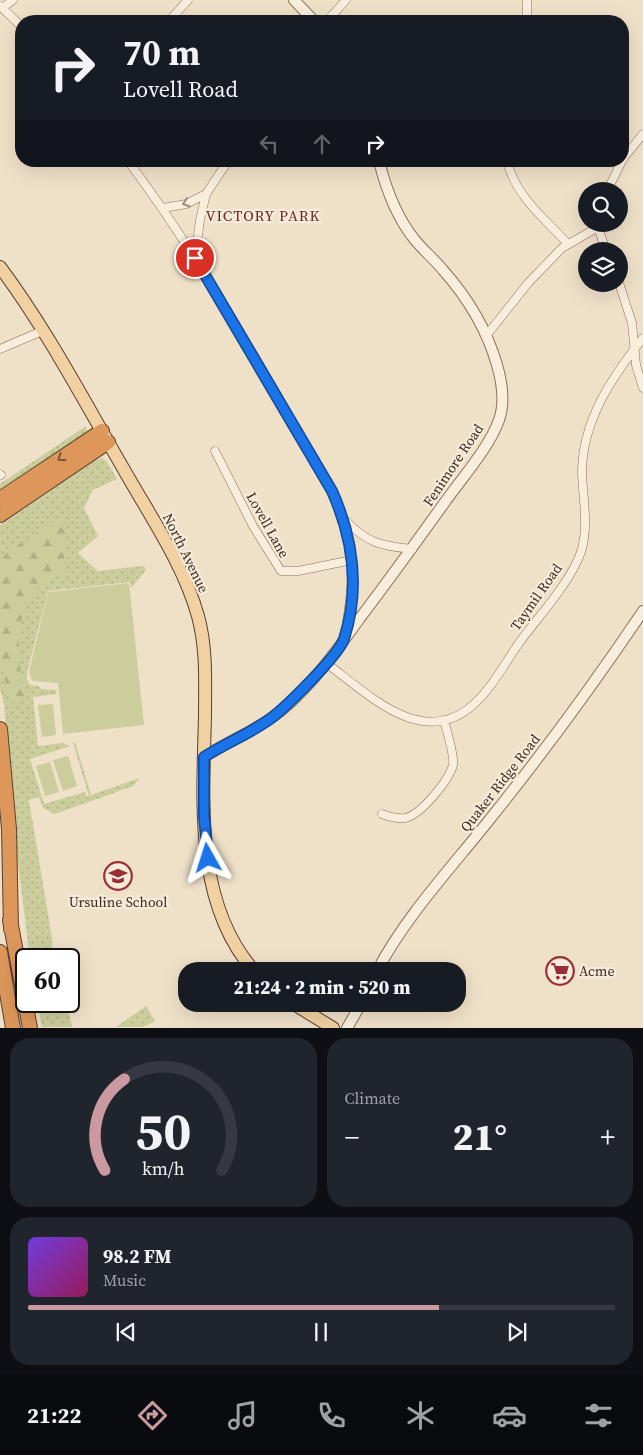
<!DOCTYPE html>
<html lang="en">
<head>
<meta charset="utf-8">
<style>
	body { margin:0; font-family:"Source Serif 4",serif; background:#20242c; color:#f1f3f6; height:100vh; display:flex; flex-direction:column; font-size:19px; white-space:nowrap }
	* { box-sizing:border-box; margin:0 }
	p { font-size:16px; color:#9ea1a6 }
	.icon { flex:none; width:28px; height:28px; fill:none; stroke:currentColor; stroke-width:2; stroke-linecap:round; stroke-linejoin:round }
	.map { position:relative; height:1028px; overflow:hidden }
	.panel { display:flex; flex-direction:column; gap:10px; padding:10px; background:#0d0f14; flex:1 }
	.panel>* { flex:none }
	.hud { position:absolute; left:15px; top:15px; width:614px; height:152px; border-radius:20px; box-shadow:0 5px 20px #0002; background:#171b24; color:#f1f3f6; overflow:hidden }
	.controls { position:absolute; left:578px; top:182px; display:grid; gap:10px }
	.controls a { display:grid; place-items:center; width:50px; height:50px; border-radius:50%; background:#171b24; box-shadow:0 5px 20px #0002; font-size:25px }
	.speed { position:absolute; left:15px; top:948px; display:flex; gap:10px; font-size:25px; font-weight:700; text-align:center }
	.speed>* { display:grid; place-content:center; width:65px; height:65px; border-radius:50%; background:#171b24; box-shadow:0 5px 20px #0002; line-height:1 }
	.speed .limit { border:2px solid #111; border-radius:8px; background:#fff; color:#111 }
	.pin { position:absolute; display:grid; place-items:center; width:42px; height:42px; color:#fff; margin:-21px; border:2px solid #fff; border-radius:50%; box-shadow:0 1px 5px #0007 }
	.me { position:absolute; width:55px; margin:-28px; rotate:354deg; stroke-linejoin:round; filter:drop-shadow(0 0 4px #0008) }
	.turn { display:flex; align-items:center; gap:18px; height:105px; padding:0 25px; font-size:22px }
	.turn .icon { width:65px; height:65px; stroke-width:2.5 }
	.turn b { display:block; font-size:35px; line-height:42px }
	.lanes { display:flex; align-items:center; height:48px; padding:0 25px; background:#0003; justify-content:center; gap:25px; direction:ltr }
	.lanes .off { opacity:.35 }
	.big { font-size:38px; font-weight:800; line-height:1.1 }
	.panel .widget { flex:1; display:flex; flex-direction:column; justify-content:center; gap:8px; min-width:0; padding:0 18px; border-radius:20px; background:#20242c }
	.panel .dial { align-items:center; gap:0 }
	.dial svg { height:130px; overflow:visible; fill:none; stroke:#363941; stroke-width:7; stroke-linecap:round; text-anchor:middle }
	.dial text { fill:#f1f3f6; stroke:none }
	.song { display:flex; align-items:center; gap:15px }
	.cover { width:60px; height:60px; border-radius:8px; background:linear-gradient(135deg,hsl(260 70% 55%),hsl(330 70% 35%)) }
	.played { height:5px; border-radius:2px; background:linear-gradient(90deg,#ca9aa0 70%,#363941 70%) }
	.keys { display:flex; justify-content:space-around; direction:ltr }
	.heat { display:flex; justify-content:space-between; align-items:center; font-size:28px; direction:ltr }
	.panel .tiles { flex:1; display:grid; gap:10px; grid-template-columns:1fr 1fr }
	.widget:last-child { grid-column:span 2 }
	.trip { position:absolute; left:178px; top:962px; width:288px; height:50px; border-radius:20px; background:#171b24; box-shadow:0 5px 20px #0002; font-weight:800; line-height:50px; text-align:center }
	.tabs { display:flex; height:80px; justify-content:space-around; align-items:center; background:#090b0e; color:#9ea1a6 }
	.tabs .icon { width:35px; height:35px }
	.tabs .selected { color:#ca9aa0 }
	.tabs b { font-size:22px; color:#f1f3f6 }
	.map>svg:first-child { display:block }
</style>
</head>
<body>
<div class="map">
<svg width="643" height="1028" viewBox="0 0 643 1028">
	<defs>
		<pattern id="grass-dots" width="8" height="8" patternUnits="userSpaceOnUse" patternTransform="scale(1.25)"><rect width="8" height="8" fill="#cccd9c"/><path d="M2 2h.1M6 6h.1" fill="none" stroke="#b0b086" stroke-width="1.8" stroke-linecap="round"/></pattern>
		<pattern id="forest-firs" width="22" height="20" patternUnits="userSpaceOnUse" patternTransform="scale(1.25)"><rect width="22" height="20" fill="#cccd9c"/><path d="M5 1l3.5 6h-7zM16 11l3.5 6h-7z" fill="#b0b086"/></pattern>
	</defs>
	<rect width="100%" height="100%" fill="#efe0c8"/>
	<!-- grass -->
	<path fill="url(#grass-dots)" d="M 86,426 L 87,431 L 84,436 L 0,493 L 0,484 Z
		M 102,458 L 107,462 L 117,479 L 93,490 L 84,508 L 98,536 L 78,553 L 98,571 L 142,566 L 145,567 L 146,570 L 131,588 L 130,582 L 48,591 L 27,672 L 27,679 L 30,685 L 39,686 L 41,689 L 56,690 L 57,694 L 33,697 L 38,746 L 63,743 L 70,746 L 30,759 L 44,804 L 85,792 L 87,797 L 89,796 L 73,743 L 75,742 L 91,795 L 140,778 L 133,786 L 55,814 L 43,808 L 39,797 L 29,800 L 52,938 L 52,959 L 30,959 L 16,848 L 4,705 L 0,689 L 0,525 L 96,460 Z
		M 37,1001 L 66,1001 L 72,1027 L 42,1027 Z
		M 146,1006 L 155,1021 L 144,1027 L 116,1027 Z"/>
	<!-- forest -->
	<path fill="url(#forest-firs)" d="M 57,520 L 65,521 C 68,534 63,558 64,574 C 54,578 41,583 34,592 C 12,622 18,666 27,700 L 10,703 L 1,663 L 0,563 L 7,552 Z"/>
	<!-- pitch -->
	<path fill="#cccd9c" d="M 129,583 L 144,725 L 63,734 L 58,683 L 32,681 L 29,672 L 48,592 Z
		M 53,704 L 56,735 L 42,737 L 38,705 Z
		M 68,756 L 77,786 L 63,791 L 53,760 Z
		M 50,762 L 59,792 L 45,796 L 36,766 Z"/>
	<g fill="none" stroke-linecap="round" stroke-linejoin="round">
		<defs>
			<path id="minor" d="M 527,0 L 527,21
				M 0,6 L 21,26
				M 2,8 L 13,0
				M 169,21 L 188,0
				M 327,21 L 346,0
				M 622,160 L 643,134
				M 128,161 C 206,265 267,379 332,491 C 357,548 355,579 344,639
				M 507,161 C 516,197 544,218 568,244
				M 607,191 L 622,161
				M 163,208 L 186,204 L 206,194
				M 598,227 L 606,251
				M 195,258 L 200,220 L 206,194 L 228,161
				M 619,283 L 632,323 L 636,365 L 643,388
				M 486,336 L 529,282 L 562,248 L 598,227 L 598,224
				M 0,349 L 42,331
				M 215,451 L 253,526 L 281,571 L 298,571 L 352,560
				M 0,474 L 1,475
				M 345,520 C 367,543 381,546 412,549
				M 326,663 C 367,693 423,751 474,704 C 492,688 505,663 519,643 C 538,617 570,583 581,552 C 589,527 583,499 582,473 C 582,421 612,377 643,338
				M 382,814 C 390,817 397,819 405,818 C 421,815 449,780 453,765 C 455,756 446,729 444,720"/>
			<path id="tertiary" d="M 294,0 L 314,21
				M 204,757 C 230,740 258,730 282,710 C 312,685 337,650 360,618 C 389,580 417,541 445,502 C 462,478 489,448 499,420 C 505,403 502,382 497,365 C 487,330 467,297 443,270 C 434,259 423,250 415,240 C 396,217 386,189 379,161
				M 377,971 C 405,917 452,867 490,819 C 544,752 595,682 643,611
				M 347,1028 L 361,1004"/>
			<path id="primary" d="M 0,267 C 47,330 84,401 123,468 C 150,516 183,563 198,616 C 207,649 205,682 205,716 C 203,801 194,903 254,971
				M 294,1004 L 333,1028"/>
			<path id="motorway" d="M 0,499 L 102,431
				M 0,515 L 108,442
				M 0,729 L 9,829 L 11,929
				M 10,920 L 30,1028
				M 0,952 L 13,1028"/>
		</defs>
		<!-- minor casing -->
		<use href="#minor" stroke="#8b715d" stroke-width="9"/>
		<!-- tertiary casing -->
		<use href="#tertiary" stroke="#8b715d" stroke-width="12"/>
		<!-- primary casing -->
		<use href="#primary" stroke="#594031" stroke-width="14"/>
		<!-- motorway casing -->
		<use href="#motorway" stroke="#594031" stroke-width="16"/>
		<!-- minor -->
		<use href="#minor" stroke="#f9eedc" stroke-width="8"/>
		<!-- tertiary -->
		<use href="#tertiary" stroke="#f9eedc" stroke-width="10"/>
		<!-- primary -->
		<use href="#primary" stroke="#f1d1a1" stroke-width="12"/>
		<!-- motorway -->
		<use href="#motorway" stroke="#dd975b" stroke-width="14"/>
	</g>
	<!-- one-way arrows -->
	<defs><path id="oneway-chevron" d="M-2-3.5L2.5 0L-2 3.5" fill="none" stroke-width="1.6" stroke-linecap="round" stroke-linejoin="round" transform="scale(1.25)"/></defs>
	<use stroke="#9a8c7e" href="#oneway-chevron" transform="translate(186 203) rotate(162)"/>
	<use stroke="#7c5638" href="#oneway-chevron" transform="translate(61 458) rotate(146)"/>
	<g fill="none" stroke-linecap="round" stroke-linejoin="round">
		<defs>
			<path id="route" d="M 195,258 L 332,491 C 353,538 360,589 344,639 C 339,655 285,708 270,719 C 249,734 226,743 204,757 L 204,816 L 208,858"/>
		</defs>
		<!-- route casing -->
		<use href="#route" stroke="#114b97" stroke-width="12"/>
		<!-- route -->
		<use href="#route" stroke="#1a73e8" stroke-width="9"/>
	</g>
	<!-- icons -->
	<defs>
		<symbol id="school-ring" viewBox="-11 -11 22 22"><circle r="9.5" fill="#f6ebd8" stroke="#9b2d37" stroke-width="1.5"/><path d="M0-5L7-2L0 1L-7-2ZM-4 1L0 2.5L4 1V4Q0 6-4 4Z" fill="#9b2d37"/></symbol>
		<symbol id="supermarket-ring" viewBox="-11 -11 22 22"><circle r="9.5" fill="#f6ebd8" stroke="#9b2d37" stroke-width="1.5"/><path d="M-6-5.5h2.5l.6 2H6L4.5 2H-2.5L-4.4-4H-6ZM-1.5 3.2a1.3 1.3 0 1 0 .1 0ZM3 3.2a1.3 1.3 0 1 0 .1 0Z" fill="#9b2d37"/></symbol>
	</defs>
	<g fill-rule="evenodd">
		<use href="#school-ring" x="102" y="860" width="32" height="32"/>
		<use href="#supermarket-ring" x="544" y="955" width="32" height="32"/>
	</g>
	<g text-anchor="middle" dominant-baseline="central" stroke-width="4.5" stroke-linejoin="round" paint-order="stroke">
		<!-- street labels -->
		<g font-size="14" fill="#3c2b20" stroke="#f6ebd8">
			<text transform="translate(453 465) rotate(-56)">Fenimore Road</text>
			<text transform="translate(268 525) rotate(61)">Lovell Lane</text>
			<text transform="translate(186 553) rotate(64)">North Avenue</text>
			<text transform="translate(536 597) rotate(-55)">Taymil Road</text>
			<text transform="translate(500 783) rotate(-52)">Quaker Ridge Road</text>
		</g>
		<!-- poi labels -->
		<g font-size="14" fill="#3c2b20" stroke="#f6ebd8">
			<text x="118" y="902">Ursuline School</text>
			<text x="579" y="971" text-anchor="start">Acme</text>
		</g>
		<!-- neighbourhood labels -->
		<g font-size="15" letter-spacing="1" fill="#682820" stroke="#f6ebd8">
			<text x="263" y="215">VICTORY PARK</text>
		</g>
	</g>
</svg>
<div class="controls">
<a><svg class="icon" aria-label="search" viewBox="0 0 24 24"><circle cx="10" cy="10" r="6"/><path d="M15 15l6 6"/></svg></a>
<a><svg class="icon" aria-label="layers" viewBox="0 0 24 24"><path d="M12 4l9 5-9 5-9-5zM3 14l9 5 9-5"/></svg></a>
</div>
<div class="speed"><div class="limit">60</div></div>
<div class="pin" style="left:195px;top:258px;background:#d93025"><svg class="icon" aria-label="arrive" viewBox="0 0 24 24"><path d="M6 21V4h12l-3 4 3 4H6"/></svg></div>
<svg class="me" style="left:208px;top:858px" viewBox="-20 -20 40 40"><path d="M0-17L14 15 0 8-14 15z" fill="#1a73e8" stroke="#fff" stroke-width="4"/></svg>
<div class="trip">21:24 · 2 min · 520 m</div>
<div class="hud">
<div class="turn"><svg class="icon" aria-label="right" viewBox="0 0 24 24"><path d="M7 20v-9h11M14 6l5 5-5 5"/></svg><div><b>70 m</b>Lovell Road</div></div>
<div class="lanes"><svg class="icon off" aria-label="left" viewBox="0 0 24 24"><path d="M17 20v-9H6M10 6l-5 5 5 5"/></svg><svg class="icon off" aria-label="ahead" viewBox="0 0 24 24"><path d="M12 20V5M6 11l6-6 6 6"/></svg><svg class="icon" aria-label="right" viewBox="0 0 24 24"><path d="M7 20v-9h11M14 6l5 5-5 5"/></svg></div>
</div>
</div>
<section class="panel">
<div class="tiles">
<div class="widget dial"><svg viewBox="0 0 100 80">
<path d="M14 69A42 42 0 1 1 86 69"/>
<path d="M14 69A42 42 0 0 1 26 13" stroke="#ca9aa0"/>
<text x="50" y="56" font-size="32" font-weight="700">50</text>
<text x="50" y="72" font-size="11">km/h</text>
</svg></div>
<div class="widget"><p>Climate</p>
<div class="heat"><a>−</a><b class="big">21°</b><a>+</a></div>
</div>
<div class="widget">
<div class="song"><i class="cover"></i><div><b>98.2 FM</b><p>Music</p></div></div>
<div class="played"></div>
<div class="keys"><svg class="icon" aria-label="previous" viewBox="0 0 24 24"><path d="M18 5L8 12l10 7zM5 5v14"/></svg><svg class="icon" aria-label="pause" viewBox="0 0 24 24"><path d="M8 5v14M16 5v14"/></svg><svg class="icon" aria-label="next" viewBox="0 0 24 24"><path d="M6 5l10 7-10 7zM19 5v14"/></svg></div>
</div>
</div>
</section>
<nav class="tabs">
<b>21:22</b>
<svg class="icon selected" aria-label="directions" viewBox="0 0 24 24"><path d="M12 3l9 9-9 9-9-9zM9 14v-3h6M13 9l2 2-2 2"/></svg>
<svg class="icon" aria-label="music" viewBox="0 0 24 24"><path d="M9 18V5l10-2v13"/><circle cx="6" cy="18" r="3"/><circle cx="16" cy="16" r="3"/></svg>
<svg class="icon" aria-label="phone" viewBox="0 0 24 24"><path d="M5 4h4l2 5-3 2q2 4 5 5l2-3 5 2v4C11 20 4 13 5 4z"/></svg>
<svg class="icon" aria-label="climate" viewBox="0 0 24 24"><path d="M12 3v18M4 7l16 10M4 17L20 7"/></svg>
<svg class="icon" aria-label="car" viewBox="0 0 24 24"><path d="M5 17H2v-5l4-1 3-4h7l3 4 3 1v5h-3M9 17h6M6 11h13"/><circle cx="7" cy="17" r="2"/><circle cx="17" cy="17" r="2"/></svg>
<svg class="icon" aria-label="filters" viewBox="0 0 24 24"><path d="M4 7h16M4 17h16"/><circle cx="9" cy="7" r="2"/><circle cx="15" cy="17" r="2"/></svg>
</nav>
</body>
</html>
